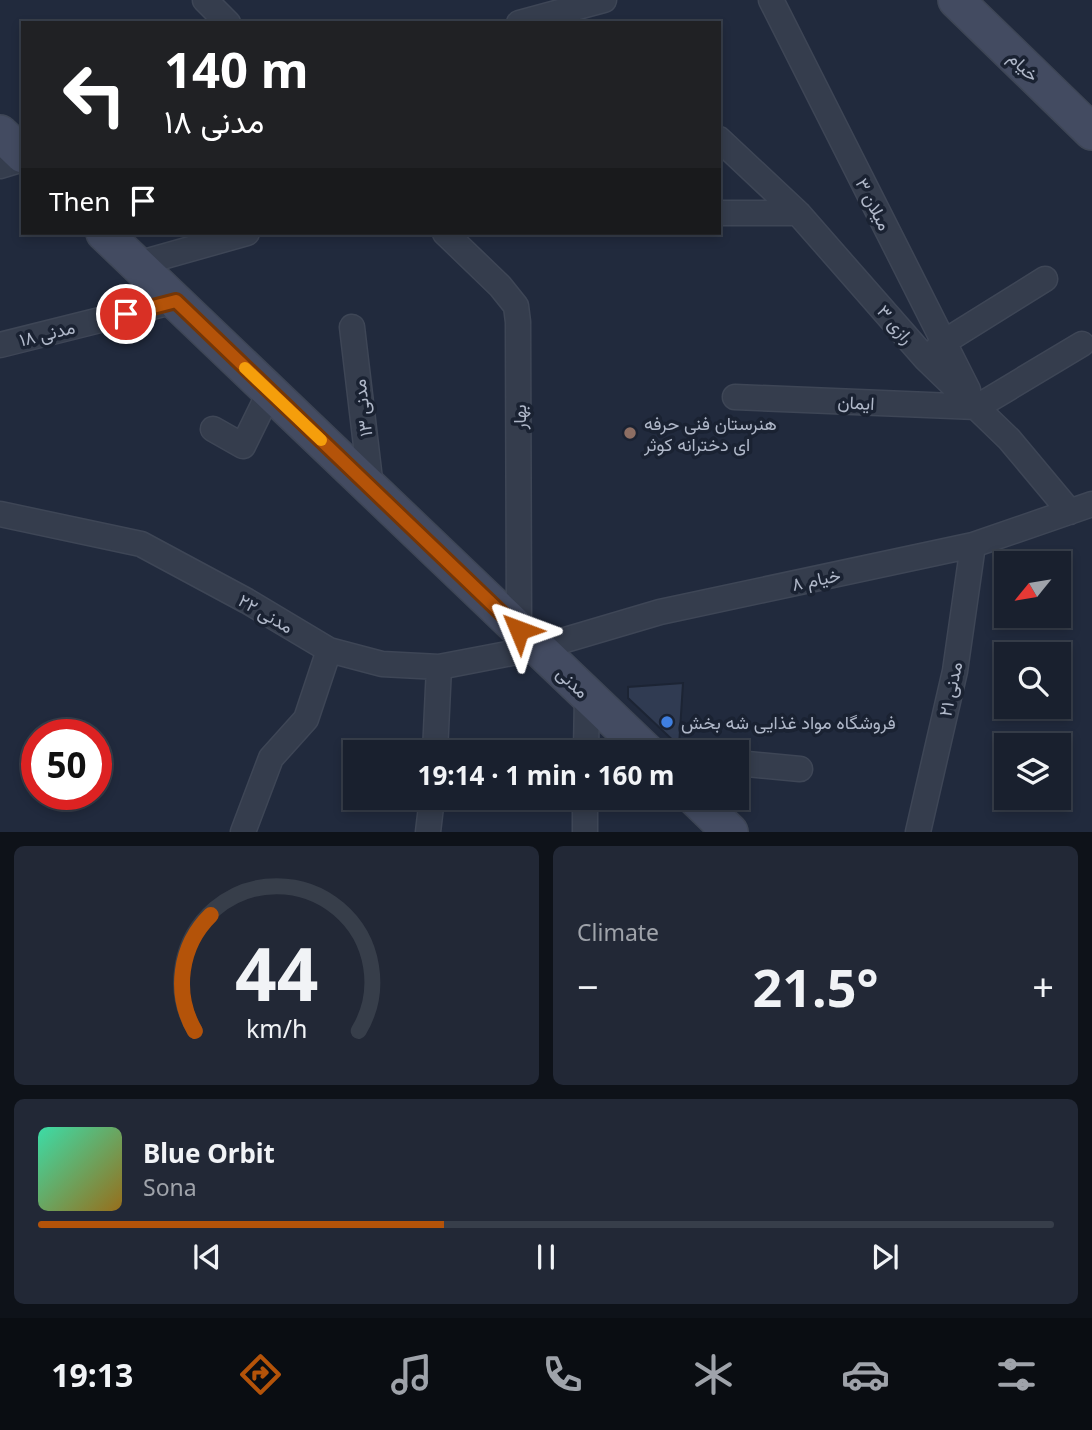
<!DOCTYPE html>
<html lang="en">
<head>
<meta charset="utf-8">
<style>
	body { margin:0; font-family:"Noto Sans",Vazirmatn,sans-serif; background:#222836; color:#f1f3f6; height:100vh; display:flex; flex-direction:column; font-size:26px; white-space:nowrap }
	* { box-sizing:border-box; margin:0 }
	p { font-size:23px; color:#9fa3aa }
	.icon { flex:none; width:38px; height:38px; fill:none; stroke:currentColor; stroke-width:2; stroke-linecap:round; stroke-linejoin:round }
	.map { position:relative; height:832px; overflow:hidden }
	.details { display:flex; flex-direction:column; gap:14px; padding:14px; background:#0e1219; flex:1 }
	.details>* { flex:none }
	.guide { position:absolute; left:21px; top:21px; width:700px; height:214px; border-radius:0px; box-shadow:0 4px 10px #0003,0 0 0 2px #373e4a; background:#202124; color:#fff; overflow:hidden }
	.needle { width:46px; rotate:240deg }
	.controls { position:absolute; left:994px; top:551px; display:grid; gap:14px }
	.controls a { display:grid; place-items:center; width:77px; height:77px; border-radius:0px; background:#19202e; box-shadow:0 4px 10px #0003,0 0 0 2px #373e4a; font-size:35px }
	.speed { position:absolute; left:21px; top:719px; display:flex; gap:14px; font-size:35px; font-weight:700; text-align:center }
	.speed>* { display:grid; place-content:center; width:91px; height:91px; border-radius:50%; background:#19202e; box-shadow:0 4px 10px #0003,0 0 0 2px #373e4a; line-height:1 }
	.speed .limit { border:10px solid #d22; background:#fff; color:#111 }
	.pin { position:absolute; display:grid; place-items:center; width:60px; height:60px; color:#fff; margin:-30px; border:4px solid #fff; border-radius:50%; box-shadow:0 2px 7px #0007 }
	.me { position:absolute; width:77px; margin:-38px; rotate:314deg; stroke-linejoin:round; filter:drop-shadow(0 0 5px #0008) }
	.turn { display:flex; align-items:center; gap:24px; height:147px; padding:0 28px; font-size:32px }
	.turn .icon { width:91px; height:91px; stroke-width:2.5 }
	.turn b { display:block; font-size:49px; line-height:60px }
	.then { display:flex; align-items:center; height:66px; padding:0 28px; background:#0003; gap:14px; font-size:26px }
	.big { font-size:52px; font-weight:700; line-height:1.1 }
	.details .widget { flex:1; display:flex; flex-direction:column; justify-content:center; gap:10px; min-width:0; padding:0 24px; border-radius:10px; background:#222836 }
	.details .dial { align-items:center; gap:0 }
	.dial svg { height:182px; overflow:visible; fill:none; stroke:#373e4a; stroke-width:7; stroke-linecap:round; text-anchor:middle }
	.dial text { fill:#f1f3f6; stroke:none }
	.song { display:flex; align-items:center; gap:21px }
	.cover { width:84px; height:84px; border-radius:10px; background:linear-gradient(135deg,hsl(160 70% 55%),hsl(40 70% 35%)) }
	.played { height:7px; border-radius:4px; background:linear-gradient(90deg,#b45309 40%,#373e4a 40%) }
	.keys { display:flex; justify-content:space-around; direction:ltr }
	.heat { display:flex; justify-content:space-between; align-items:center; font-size:38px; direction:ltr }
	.details .tiles { flex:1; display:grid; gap:14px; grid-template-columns:1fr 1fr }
	.widget:last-child { grid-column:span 2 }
	.trip { position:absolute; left:343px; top:740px; width:406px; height:70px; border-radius:0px; background:#19202e; box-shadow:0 4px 10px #0003,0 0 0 2px #373e4a; font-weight:700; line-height:70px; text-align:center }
	.tab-bar { display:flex; height:112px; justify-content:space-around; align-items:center; background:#0a0d12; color:#9fa3aa }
	.tab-bar .icon { width:49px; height:49px }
	.tab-bar .selected { color:#b45309 }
	.tab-bar b { font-size:32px; color:#f1f3f6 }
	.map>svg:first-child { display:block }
</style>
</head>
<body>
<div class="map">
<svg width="1092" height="832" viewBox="0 0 1092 832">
	<rect width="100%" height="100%" fill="#212a3d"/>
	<!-- building -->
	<path fill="#303b52" stroke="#1c2434" stroke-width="2" d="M 683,683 L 679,746 L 628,698 L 628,687 Z"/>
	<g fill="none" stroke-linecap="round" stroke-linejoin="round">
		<defs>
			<path id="minor" d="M 205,0 L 228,23
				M 771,0 L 968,390
				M 519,23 L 604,0
				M 719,139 L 798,213 L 926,359 L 1009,439 L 1070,512
				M 0,166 L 23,159
				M 719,213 L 798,213
				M 445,233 L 500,286 L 516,306 L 518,322 L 519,630
				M 137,264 L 247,233
				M 352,327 L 371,488
				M 0,345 L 176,301
				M 932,354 L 944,342 L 1045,279
				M 735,397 L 977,407
				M 977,407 L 1082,344
				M 213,429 L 243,446 L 270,391
				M 0,514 L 141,544 L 247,601 L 329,650 L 382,664 L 439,667 L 538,648 L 660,612 L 973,545 L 1092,504
				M 435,752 L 439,667
				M 586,752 L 587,695
				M 737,763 L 800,769
				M 243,832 L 271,758 L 306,719 L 329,650
				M 428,832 L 432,798
				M 585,832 L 585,798
				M 918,832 L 955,671 L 973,545"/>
			<path id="secondary" d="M 956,0 L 1092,132
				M 0,133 L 23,155
				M 104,233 L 647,752
				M 695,798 L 730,832"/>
		</defs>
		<!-- minor casing -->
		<use href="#minor" stroke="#3e4656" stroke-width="27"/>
		<!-- secondary casing -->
		<use href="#secondary" stroke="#3e4656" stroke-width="38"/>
		<!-- minor -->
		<use href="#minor" stroke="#353d4d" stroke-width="24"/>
		<!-- secondary -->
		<use href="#secondary" stroke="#434b61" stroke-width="35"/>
	</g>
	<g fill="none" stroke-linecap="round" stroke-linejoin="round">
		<defs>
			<path id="route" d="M 126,314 L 176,301 L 519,630"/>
		</defs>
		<!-- route casing -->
		<use href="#route" stroke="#753606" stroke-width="18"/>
		<!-- route -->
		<use href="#route" stroke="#b45309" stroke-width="12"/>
		<!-- slow -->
		<path stroke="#f59e0b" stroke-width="12" d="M 245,368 L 321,440"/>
	</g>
	<!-- markers -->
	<circle fill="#8d6e63" stroke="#1a2232" stroke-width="2.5" cx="630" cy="433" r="7"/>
	<circle fill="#3f7fe0" stroke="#1a2232" stroke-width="2.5" cx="667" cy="722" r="7"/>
	<g text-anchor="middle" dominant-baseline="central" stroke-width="7" stroke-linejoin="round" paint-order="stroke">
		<!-- street labels -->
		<g font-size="18" fill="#b0b8c9" stroke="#1a2232">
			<text transform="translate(1024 66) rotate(44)">خیام</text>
			<text transform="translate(874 204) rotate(63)">میلان ۳</text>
			<text transform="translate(896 324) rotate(49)">رازی ۳</text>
			<text transform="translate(47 333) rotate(-14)">مدنی ۱۸</text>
			<text transform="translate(856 402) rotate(3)">ایمان</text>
			<text transform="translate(362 408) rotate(-97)">مدنی ۱۳</text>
			<text transform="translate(519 417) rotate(-90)">بهار</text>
			<text transform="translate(816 579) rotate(-12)">خیام ۸</text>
			<text transform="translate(266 613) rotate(30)">مدنی ۲۲</text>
			<text transform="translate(573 682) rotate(44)">مدنی</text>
			<text transform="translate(950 689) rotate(-78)">مدنی ۲۱</text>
		</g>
		<!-- poi labels -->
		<g font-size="18" fill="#b0b8c9" stroke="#1a2232" text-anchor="start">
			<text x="644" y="423">هنرستان فنی حرفه<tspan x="644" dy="21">ای دخترانه کوثر</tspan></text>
			<text x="681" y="722">فروشگاه مواد غذایی شه بخش</text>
		</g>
	</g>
</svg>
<div class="controls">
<a><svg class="needle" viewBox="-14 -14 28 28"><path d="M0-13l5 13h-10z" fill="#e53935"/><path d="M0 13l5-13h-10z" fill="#9fa3aa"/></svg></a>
<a><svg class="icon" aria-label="search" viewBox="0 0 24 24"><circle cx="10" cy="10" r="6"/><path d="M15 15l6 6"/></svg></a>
<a><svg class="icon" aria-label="layers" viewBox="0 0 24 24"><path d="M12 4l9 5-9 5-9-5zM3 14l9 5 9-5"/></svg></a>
</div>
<div class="speed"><div class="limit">50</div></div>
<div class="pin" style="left:126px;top:314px;background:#d93025"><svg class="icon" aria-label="arrive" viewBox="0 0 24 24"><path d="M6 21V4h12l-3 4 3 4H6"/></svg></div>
<svg class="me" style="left:519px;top:630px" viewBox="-20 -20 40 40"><path d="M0-17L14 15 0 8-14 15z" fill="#b45309" stroke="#fff" stroke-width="4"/></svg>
<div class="trip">19:14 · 1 min · 160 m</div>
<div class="guide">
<div class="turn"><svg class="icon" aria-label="left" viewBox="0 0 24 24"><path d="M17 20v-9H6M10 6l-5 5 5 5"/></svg><div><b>140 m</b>مدنی ۱۸</div></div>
<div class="then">Then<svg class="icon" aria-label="arrive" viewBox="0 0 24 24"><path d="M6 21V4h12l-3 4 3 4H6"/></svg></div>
</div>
</div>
<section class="details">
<div class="tiles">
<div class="widget dial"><svg viewBox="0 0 100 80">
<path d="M14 69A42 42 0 1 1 86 69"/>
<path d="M14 69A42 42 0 0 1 21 18" stroke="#b45309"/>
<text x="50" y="56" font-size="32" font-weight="700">44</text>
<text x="50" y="72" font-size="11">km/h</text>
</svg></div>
<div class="widget"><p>Climate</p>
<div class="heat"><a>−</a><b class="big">21.5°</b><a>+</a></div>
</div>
<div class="widget">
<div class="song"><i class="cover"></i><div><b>Blue Orbit</b><p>Sona</p></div></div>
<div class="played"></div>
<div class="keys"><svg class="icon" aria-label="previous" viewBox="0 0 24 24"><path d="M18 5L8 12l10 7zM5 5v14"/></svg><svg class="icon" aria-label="pause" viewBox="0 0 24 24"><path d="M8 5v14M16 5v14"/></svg><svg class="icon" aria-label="next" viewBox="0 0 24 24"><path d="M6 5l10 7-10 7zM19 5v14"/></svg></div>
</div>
</div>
</section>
<nav class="tab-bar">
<b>19:13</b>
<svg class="icon selected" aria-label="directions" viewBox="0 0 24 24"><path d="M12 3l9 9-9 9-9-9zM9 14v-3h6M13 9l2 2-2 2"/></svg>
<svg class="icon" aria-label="music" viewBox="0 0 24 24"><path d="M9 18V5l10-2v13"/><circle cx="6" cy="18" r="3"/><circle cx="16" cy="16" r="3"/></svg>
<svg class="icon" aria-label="phone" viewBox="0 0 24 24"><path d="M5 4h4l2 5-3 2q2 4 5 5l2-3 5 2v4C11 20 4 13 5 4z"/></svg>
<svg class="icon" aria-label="climate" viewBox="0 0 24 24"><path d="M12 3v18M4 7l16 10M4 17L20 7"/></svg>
<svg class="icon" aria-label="car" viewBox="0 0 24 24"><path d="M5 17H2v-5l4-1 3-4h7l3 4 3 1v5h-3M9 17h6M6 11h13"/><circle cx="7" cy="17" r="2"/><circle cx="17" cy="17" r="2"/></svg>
<svg class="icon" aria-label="filters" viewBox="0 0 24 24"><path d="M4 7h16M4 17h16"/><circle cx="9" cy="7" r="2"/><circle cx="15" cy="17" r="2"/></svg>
</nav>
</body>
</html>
